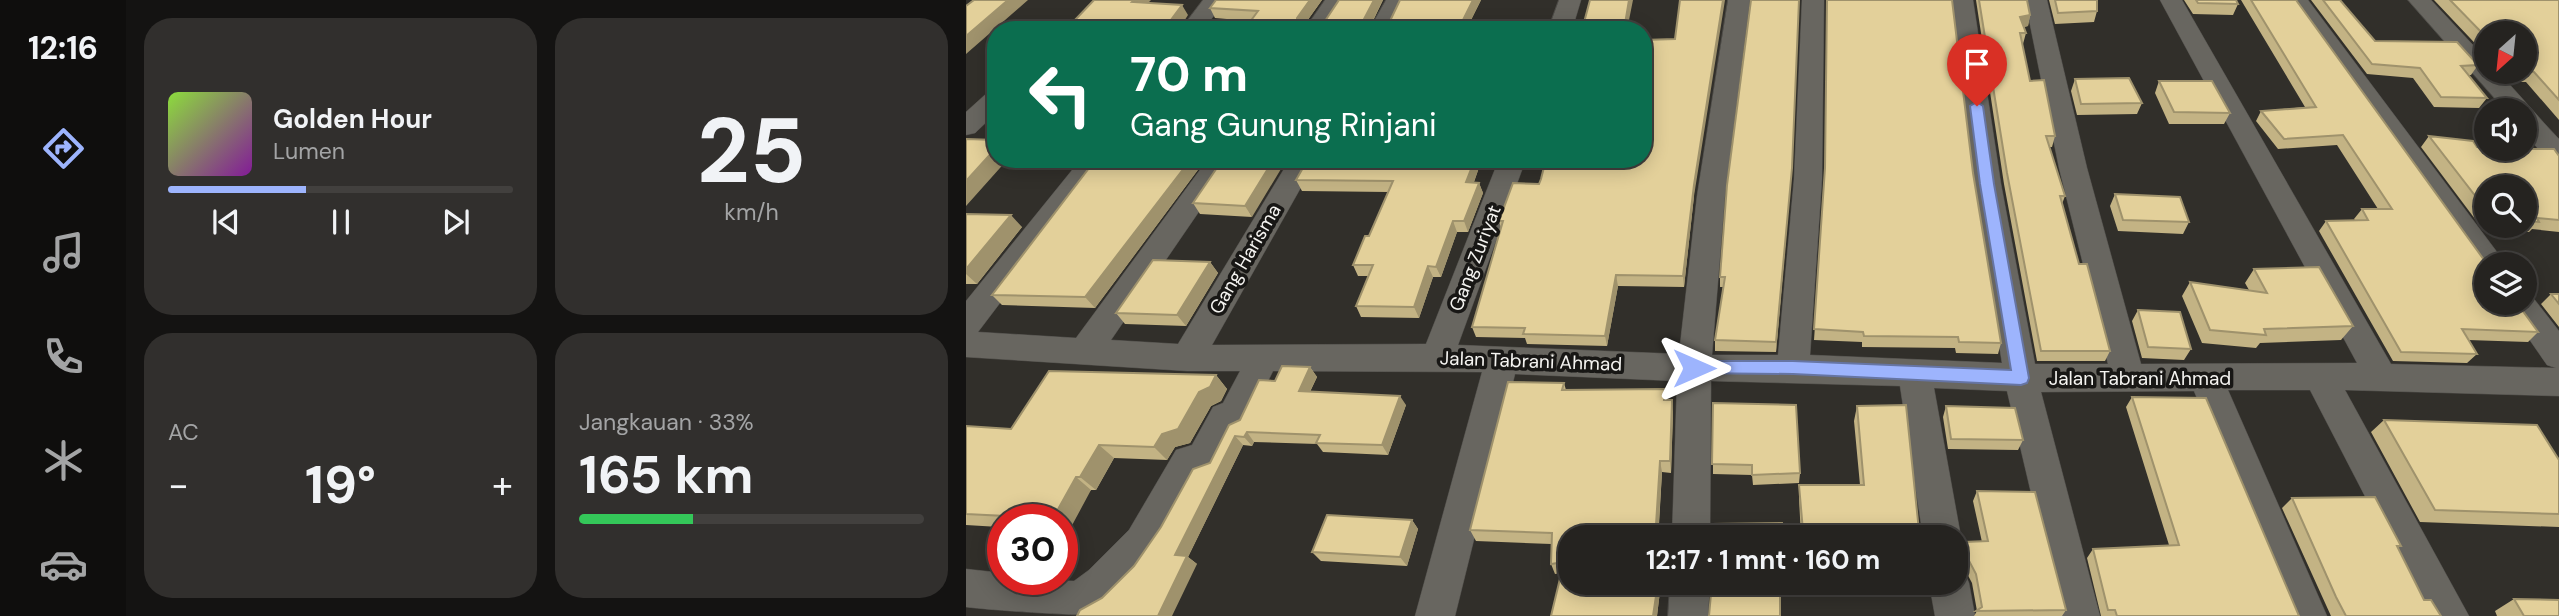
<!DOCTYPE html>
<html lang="id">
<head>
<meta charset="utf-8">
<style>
	body { margin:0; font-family:"DM Sans",sans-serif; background:#312f2d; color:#f1f3f6; height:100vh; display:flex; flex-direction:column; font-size:26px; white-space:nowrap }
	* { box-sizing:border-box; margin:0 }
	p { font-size:23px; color:#a3a4a5 }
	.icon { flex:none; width:38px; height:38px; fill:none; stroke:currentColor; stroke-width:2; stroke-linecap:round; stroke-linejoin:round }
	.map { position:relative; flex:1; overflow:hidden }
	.details { display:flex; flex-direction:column; gap:18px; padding:18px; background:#141312; width:840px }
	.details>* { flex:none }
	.top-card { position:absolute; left:21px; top:21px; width:665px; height:147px; border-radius:28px; box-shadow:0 4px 18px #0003,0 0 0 2px #42403e; background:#0b6e4f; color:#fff; overflow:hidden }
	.needle { width:46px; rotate:207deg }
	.fabs { position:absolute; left:1508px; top:21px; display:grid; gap:14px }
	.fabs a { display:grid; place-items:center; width:63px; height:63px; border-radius:50%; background:#252320; box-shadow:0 4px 18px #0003,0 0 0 2px #42403e; font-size:35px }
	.speed { position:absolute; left:21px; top:504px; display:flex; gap:14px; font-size:35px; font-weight:700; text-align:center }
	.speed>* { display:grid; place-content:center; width:91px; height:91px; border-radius:50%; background:#252320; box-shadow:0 4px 18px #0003,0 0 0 2px #42403e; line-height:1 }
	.speed .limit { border:10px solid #d22; background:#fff; color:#111 }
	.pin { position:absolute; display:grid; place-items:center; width:60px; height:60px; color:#fff; margin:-72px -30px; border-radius:50% 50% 50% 0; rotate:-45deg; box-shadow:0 0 7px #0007 }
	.pin .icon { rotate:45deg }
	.me { position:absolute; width:77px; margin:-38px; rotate:90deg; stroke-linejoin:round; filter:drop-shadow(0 0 5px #0008) }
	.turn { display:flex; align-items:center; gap:24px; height:147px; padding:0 28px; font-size:32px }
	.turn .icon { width:91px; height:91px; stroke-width:2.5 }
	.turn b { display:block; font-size:49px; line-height:60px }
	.big { font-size:52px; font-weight:700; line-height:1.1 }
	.details .tile { flex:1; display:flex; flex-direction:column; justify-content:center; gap:10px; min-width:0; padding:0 24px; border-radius:28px; background:#312f2d }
	.details .dial { align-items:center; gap:0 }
	.dial b { font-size:91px; line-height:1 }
	.song { display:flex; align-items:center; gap:21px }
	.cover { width:84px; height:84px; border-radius:10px; background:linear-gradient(135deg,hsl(90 70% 55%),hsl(290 70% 35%)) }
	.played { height:7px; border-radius:4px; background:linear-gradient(90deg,#9db4fd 40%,#42403e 40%) }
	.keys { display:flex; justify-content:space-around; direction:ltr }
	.heat { display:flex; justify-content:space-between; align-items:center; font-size:38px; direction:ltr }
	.charge { height:10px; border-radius:5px; background:linear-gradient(90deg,#34c759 33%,#42403e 0) }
	.details .tiles { flex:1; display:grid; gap:18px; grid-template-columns:repeat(2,1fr) }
	.trip { position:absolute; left:592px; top:525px; width:410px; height:70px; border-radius:28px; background:#252320; box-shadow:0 4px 18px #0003,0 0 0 2px #42403e; font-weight:700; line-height:70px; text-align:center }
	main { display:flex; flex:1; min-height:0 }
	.tabs { display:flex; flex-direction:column; width:126px; justify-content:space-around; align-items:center; background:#0f0e0d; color:#a3a4a5 }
	.tabs .icon { width:49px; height:49px }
	.tabs .current { color:#9db4fd }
	.tabs b { font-size:32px; color:#f1f3f6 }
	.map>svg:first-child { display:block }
</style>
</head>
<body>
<main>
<nav class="tabs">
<b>12:16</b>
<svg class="icon current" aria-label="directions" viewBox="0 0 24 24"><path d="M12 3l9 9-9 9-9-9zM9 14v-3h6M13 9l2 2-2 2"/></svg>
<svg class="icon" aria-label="music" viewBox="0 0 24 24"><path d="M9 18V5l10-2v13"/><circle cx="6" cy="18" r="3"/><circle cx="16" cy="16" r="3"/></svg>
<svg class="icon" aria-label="phone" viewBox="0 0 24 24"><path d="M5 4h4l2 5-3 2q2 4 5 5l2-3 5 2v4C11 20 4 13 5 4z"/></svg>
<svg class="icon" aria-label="climate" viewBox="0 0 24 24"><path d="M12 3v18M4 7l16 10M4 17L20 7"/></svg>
<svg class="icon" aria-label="car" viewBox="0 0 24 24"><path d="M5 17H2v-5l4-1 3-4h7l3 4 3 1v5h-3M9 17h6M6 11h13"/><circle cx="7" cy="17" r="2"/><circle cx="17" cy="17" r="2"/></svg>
</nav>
<section class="details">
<div class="tiles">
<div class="tile">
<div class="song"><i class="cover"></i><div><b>Golden Hour</b><p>Lumen</p></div></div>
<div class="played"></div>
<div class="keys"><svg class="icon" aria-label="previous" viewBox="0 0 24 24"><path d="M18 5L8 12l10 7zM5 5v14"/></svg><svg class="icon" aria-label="pause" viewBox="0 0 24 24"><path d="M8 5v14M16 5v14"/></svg><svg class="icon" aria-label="next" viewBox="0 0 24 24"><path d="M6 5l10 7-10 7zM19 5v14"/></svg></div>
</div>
<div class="tile dial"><b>25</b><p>km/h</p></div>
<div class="tile"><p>AC</p>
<div class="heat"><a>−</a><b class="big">19°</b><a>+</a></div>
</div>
<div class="tile"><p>Jangkauan · 33%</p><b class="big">165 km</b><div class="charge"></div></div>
</div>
</section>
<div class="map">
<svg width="1593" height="616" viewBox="0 0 1593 616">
	<rect width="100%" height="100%" fill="#312f2a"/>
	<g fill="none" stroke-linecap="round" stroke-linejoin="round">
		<defs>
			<path id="street" d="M 237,0 L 260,0 L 237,30 L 214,30 Z
				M 359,0 L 381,0 L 361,30 L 338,30 Z
				M 420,0 L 442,0 L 426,30 L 403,30 Z
				M 593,0 L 615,0 L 606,30 L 582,30 Z
				M 762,0 L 784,0 L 759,196 L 746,355 L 812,355 L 828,179 L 836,0 L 858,0 L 856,179 L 844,355 L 1036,363 L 1007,184 L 985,0 L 1007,0 L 1035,184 L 1069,364 L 1142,364 L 1093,168 L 1059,0 L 1081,0 L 1121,168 L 1175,364 L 1391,363 L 1194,0 L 1216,0 L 1425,364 L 1590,368 L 1581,365 L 1538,303 L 1559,303 L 1559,293 L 1565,295 L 1593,331 L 1593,396 L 1379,390 L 1503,616 L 1461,616 L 1344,390 L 1262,390 L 1361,616 L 1321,616 L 1228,391 L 1075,392 L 1134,616 L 1094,616 L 1041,391 L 968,388 L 995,537 L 989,550 L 989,537 L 957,537 L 934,386 L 745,381 L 744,537 L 706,537 L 711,381 L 549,374 L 489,616 L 449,616 L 516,372 L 307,371 L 279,428 L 269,432 L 250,471 L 234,476 C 208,523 178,590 128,615 C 112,616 23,610 0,607 L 0,569 L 37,573 L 37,579 L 108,581 L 123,570 L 163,530 L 210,450 L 226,445 L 247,407 L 257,403 L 274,371 L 221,371 L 0,357 L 0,301 L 115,159 L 143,159 L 12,332 L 110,338 L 242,159 L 269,159 L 145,340 L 212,344 L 324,159 L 351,159 L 246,345 L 460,344 L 533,159 L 560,159 L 492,345 L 713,354 L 731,196 Z
				M 1320,0 L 1342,0 L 1540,264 L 1521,264 L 1521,274 L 1514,272 Z
				M 1442,0 L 1465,0 L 1521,60 L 1521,72 L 1532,72 C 1554,95 1571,116 1593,139 L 1593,164 L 1583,161 L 1559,134 L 1559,110 L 1539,110 Z
				M 30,90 L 30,113 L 9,133 L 0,135 L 0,112 L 21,93 Z
				M 989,566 L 997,569 L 1003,583 L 1009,616 L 969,616 L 963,583 L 989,583 Z
				M 704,583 L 744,583 L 742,616 L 702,616 Z"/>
		</defs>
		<!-- street casing -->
		<use href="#street" stroke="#4e4c48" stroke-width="1"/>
		<!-- street -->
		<use href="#street" fill="#686660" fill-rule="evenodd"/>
	</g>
	<!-- wall -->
	<path fill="#c3b384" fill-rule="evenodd" d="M 250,0 L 356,0 L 341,21 L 359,21 L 373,0 L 417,0 L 407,21 L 424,21 L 515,0 L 500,30 L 278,30 L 284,21 L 249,18 L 244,8 Z
		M 833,0 L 825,179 L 810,352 L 749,351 L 749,340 L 757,287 L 754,287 L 754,277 Z
		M 861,0 L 986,0 L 1007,173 L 1035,343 L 1032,354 L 990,353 L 989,348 L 896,347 L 896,342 L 848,340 L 859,179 Z
		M 1010,0 L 1061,0 L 1064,15 L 1062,26 L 1058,27 L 1060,33 L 1057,44 L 1056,44 L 1064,81 L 1089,136 L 1086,147 L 1083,147 L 1099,196 L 1096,204 L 1113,264 L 1144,351 L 1139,361 L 1071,361 L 1038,184 Z
		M 1083,0 L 1131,0 L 1131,11 L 1128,22 L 1089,24 Z
		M 1218,0 L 1270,0 L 1272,4 L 1267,15 L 1227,14 Z
		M 1275,0 L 1330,0 L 1521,264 L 1572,332 L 1562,342 L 1502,340 L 1511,354 L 1501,363 L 1427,361 L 1353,231 L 1360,221 L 1389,220 L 1388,219 L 1396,209 L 1412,209 L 1371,145 L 1312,149 L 1290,121 L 1295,111 L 1339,107 Z
		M 1345,0 L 1374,0 L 1409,41 L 1512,65 L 1505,75 L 1502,75 L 1521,98 L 1513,108 L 1468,107 L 1447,78 L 1401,74 Z
		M 1468,0 L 1593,0 L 1593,120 L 1560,82 L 1555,82 L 1548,74 L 1535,72 L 1559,72 L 1559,33 L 1521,33 L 1521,56 Z
		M 1109,79 L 1176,103 L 1171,114 L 1111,115 L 1105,91 Z
		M 1193,81 L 1264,113 L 1258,124 L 1203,124 L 1189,93 Z
		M 1463,136 L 1511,147 L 1593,156 L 1593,232 L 1566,229 L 1563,232 L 1518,231 L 1455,147 ZM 1521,187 L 1559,187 L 1559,226 L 1521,226 Z
		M 130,159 L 240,159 L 129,308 L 36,305 L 26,295 Z
		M 257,159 L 286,217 L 234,214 L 227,203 Z
		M 342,159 L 516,159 L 508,182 L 513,183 L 517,193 L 502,232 L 491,232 L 475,277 L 467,277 L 453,318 L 395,317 L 390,306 L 402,276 L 392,276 L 387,265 L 403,236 L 422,192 L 336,191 L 330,180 Z
		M 575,179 L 728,196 L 718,287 L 652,286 L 641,346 L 561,344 L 559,338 L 510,337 L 506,327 L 535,228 L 533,221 L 573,184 Z
		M 1149,194 L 1223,222 L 1217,234 L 1152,231 L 1144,206 Z
		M 0,214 L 56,227 L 11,284 L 0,284 Z
		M 244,262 L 252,273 L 220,326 L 159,324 L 150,313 Z
		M 1288,269 L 1387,326 L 1375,340 L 1294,343 L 1290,348 L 1236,343 L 1216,296 L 1224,282 L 1283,290 L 1279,283 Z
		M 1585,294 L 1593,294 L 1593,327 L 1575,304 Z
		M 1172,310 L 1225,349 L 1218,360 L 1176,358 L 1166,321 Z
		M 344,367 L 351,377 L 344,392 L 440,405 L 422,455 L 357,452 L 351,444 L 288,442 L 286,446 L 277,445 L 222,557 L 231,564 L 136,598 L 168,566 L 244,463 L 274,420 L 309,381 Z
		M 250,375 L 261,389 L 255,401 L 245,406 L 224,443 L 209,447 L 201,460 L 148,458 L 130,490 L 125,490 L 96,520 L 37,520 L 37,535 L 30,531 L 33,527 L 0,525 L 0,426 L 45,429 Z
		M 598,383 L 600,390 L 699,389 L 700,400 L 707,412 L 705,473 L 696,472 L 693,525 L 704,529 L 817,537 L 604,537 L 604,583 L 695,583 L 691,616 L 585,616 L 595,573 L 589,574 L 585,564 L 585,544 L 510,541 L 504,530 Z
		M 1166,397 L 1333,616 L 1135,616 L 1121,558 L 1127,549 L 1203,545 L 1160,407 Z
		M 747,403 L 834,473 L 833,483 L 787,485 L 786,475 L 747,474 Z
		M 891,406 L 953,531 L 951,537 L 835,537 L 833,498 L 833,485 L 894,485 L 888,421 Z
		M 980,406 L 1057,440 L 1052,450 L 982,449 L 977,417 Z
		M 1418,420 L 1593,460 L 1593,527 L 1454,522 L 1405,432 Z
		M 1011,491 L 1100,610 L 1096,616 L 1008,616 L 1011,611 L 1006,583 L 997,566 L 994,551 L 998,542 L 1016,542 L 1007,501 Z
		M 1326,498 L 1435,546 L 1432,548 L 1458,600 L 1475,616 L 1365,616 L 1316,508 Z
		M 446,520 L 452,529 L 441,566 L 355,561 L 346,552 Z
		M 746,583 L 822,583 L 821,590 L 814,590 Z
		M 1548,599 L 1593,616 L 1531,616 L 1529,611 Z"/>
	<!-- shaded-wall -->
	<path fill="#9f926c" d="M 42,0 L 62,0 L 0,54 L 0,36 Z
		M 168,0 L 185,0 L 172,13 L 166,2 Z
		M 344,0 L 356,0 L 336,28 L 331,21 L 331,18 Z
		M 408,0 L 417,0 L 402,30 L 397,21 Z
		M 507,0 L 515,0 L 500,30 L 492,30 Z
		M 663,0 L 667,0 L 661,30 L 658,30 Z
		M 757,0 L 759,0 L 728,196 L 718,287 L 717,276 L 728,185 Z
		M 833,0 L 825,179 L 810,352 L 810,342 Z
		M 216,5 L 222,15 L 215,26 L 217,30 L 206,30 L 205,20 Z
		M 1064,15 L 1062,26 L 1052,28 L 1054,17 Z
		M 30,148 L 30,159 L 42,159 L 0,206 L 0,181 Z
		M 225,159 L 240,159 L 129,308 L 119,297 Z
		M 308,159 L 321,159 L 286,217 L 279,206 Z
		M 509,159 L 516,159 L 504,193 L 500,182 Z
		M 513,183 L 517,193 L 502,232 L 498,221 Z
		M 45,215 L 56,227 L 11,284 L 0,274 L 0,269 Z
		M 487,221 L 491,232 L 475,277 L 470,267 Z
		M 244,262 L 252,273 L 220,326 L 211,315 Z
		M 462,266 L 467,277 L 453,318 L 448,307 Z
		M 650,275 L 652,286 L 641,346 L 639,336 Z
		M 344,367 L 351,377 L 339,401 L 333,391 Z
		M 250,375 L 261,389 L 255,401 L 245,406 L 224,443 L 209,447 L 201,460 L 188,447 L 196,434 L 233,392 Z
		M 434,396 L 440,405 L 422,455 L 416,445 Z
		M 706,400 L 707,412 L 705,473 L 704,461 Z
		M 281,432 L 288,442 L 286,446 L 278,437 Z
		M 269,436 L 277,445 L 222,557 L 231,564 L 206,616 L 192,616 L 209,555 Z
		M 133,445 L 148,458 L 130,490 L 114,477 Z
		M 694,461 L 696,472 L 692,536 L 690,525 Z
		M 110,477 L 125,490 L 96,544 L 96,520 L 86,520 Z
		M 446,520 L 452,529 L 441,566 L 434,557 Z
		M 692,583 L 695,583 L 691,616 L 687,616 Z"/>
	<!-- building -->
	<path fill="#e3d09a" stroke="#9f926c" stroke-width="2" d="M 8,0 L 42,0 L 0,36 L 0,6 Z
		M 128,0 L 168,0 L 166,2 L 216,5 L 205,20 L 213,22 L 206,30 L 93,30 L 100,24 L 96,24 L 98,22 L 108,21 Z
		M 250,0 L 344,0 L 331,18 L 331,21 L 359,21 L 373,0 L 408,0 L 397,21 L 424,21 L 434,0 L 507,0 L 492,30 L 278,30 L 292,11 L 244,8 Z
		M 624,0 L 663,0 L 658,30 L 616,30 Z
		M 714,0 L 757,0 L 728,185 L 717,276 L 650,275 L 639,336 L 557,334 L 559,328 L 506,327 L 537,221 L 533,221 L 547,183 L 573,184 L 575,179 L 580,159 L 677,159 L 677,40 L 709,39 Z
		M 785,0 L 833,0 L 826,168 L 810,342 L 749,340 L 759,277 L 754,277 L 761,185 Z
		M 861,0 L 986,0 L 1007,173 L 1035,343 L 993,342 L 992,337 L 898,336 L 897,332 L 848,329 L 859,168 Z
		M 1013,0 L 1061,0 L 1064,15 L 1054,17 L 1060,33 L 1054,33 L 1064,81 L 1078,80 L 1089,136 L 1080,136 L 1099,196 L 1094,196 L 1113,264 L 1121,264 L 1144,351 L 1075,351 L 1041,173 Z
		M 1089,0 L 1131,0 L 1131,11 L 1092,13 Z
		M 1230,0 L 1270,0 L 1272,4 L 1232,3 Z
		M 1285,0 L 1330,0 L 1521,264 L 1524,264 L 1521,264 L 1521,303 L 1551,303 L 1572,332 L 1496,329 L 1511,354 L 1435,352 L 1360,221 L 1402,220 L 1396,209 L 1426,209 L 1377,135 L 1318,139 L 1295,111 L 1350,107 Z
		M 1357,0 L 1374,0 L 1409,41 L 1491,42 L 1512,65 L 1495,66 L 1521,98 L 1475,97 L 1454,68 L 1406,64 Z
		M 1484,0 L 1593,0 L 1593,100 L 1568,72 L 1563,72 L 1559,68 L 1559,33 L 1521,33 L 1521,38 Z
		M 1163,78 L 1176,103 L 1115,104 L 1109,79 Z
		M 1193,81 L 1246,81 L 1264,113 L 1208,112 Z
		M 1463,136 L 1507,141 L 1511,147 L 1521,147 L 1521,149 L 1588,149 L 1593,156 L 1593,220 L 1571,218 L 1573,222 L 1559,221 L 1559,187 L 1521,187 L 1521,211 Z
		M 0,139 L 30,140 L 30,148 L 0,181 Z
		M 130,159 L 225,159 L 119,297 L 26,295 Z
		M 257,159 L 308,159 L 279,206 L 227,203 Z
		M 342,159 L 509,159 L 500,182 L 513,183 L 498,221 L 487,221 L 470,267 L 462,266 L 448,307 L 390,306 L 407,265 L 387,265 L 399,236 L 403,236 L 427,181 L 330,180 Z
		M 1149,194 L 1214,197 L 1223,222 L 1157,220 Z
		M 0,214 L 45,215 L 0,269 Z
		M 187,260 L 244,262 L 211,315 L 150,313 Z
		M 1353,267 L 1387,326 L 1298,329 L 1300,335 L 1244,330 L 1224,282 L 1301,293 L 1288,269 Z
		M 1585,294 L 1593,294 L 1593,304 Z
		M 1172,310 L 1214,312 L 1225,349 L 1182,347 Z
		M 316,366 L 344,367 L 333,391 L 434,396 L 416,445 L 350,443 L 354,435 L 281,432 L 278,437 L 269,436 L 209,555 L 221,556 L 192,616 L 111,616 L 114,610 L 136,598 L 168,566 L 195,527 L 227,469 L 244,463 L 263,425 L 274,420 L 293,380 L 309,381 Z
		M 83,371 L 250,375 L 244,387 L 233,392 L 212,429 L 196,434 L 188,447 L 133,445 L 114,477 L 110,477 L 86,520 L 37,520 L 39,516 L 0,514 L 0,426 L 45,429 Z
		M 542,382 L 598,383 L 596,390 L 699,389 L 698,400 L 706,400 L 704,461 L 694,461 L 690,525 L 701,525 L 704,529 L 743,529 L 746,524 L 816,523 L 817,537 L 604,537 L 604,583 L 692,583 L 687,616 L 585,616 L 598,562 L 585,564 L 586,533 L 504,530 Z
		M 1166,397 L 1240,398 L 1333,616 L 1151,616 L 1149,610 L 1142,610 L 1127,549 L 1213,545 Z
		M 747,403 L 830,405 L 834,473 L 786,475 L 786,465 L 746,464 Z
		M 940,405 L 953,531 L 837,531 L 833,485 L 898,485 L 891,406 Z
		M 980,406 L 1049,408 L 1057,440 L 985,439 Z
		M 1418,420 L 1571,425 L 1593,460 L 1593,514 L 1469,510 Z
		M 1011,491 L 1069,492 L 1100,610 L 1010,611 L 1016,607 L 1010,574 L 1001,557 L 998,542 L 1022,541 Z
		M 1409,497 L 1435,546 L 1431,546 L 1458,600 L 1465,600 L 1475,616 L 1380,616 L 1370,597 L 1326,498 Z
		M 361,515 L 446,520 L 434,557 L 346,552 Z
		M 37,520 L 37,531 L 30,531 Z
		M 746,583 L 814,583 L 814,616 L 743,616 Z
		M 1548,599 L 1593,600 L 1593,616 L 1558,616 Z"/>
	<!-- route -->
	<path fill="#9db4fd" stroke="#6675a4" stroke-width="2" d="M 1011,102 L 1017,106 L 1028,184 L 1063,378 L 1061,383 L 1055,385 L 827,374 L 722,373 L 720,368 L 722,363 L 728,361 L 827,361 L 1045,370 L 1014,184 L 1004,106 Z"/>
	<g text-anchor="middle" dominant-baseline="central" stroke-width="7" stroke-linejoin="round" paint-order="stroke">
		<!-- street labels -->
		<g font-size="19" fill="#f5f4f1" stroke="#181715">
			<text transform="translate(509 258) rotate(-69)">Gang Zuriyat</text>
			<text transform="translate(279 259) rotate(-60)">Gang Harisma</text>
			<text transform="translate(565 361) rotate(2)">Jalan Tabrani Ahmad</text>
			<text x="1174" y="378">Jalan Tabrani Ahmad</text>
		</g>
	</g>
</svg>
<div class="fabs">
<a><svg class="needle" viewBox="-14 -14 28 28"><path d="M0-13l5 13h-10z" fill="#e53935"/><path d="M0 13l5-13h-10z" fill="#a3a4a5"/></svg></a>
<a><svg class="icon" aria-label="sound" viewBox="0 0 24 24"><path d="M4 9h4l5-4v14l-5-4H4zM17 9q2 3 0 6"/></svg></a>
<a><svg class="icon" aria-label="search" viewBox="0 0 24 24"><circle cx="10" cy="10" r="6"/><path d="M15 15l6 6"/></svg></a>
<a><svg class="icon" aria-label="layers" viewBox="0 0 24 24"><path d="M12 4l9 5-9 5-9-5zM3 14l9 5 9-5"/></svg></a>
</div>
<div class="speed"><div class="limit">30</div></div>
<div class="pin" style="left:1011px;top:106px;background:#d93025"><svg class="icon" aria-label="arrive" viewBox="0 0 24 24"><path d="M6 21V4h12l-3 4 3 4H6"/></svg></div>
<svg class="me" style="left:728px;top:368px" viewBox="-20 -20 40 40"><path d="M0-17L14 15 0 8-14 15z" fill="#9db4fd" stroke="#fff" stroke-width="4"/></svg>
<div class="trip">12:17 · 1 mnt · 160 m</div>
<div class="top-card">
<div class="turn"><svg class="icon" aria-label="left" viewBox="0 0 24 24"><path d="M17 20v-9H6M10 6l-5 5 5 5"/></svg><div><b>70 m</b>Gang Gunung Rinjani</div></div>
</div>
</div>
</main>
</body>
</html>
